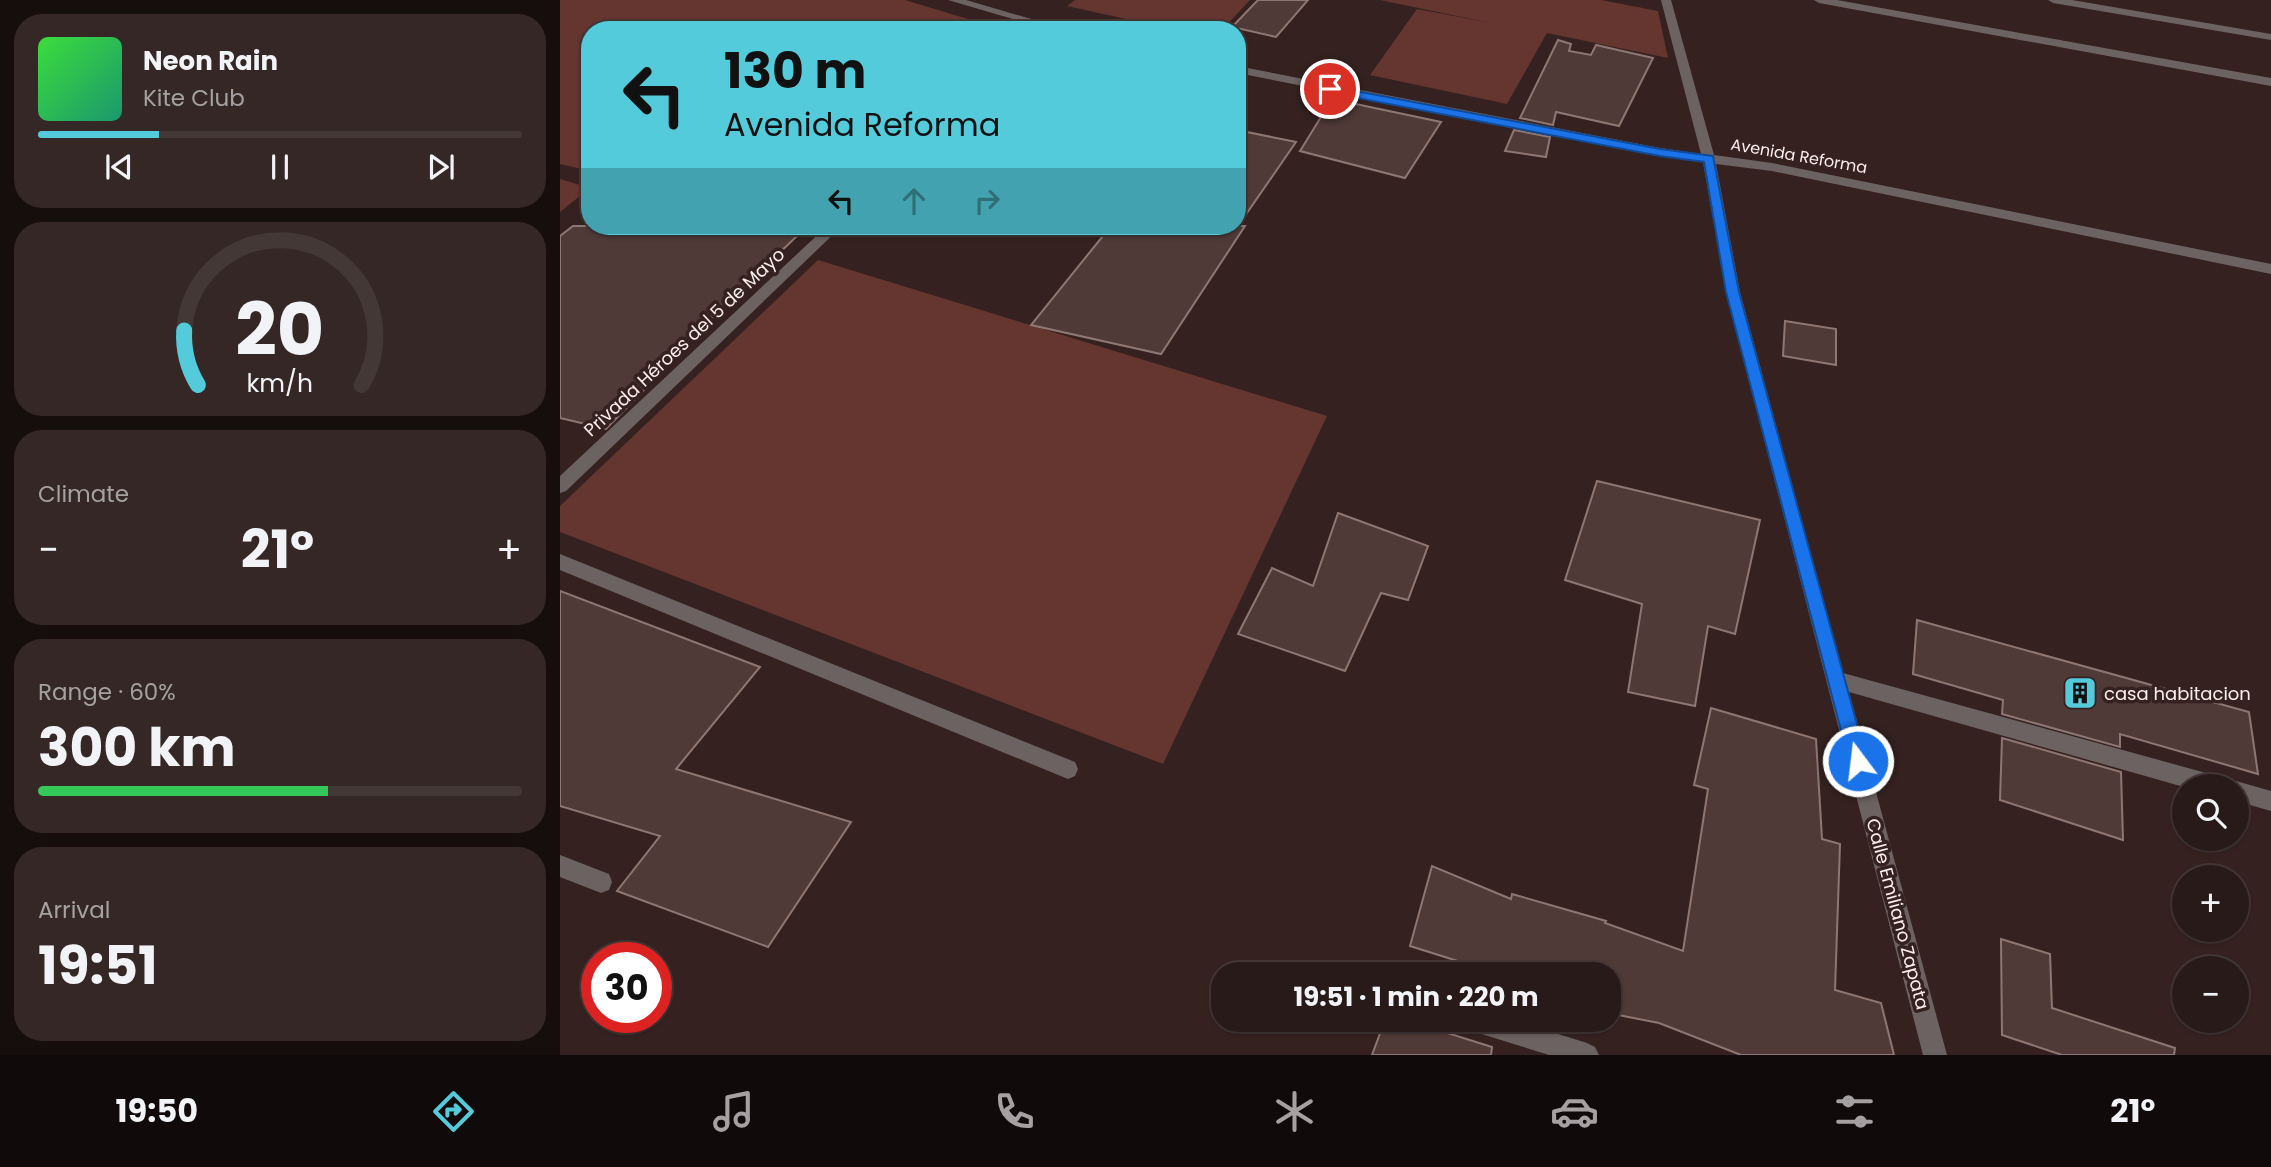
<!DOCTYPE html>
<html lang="en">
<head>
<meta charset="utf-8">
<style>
	body { margin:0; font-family:Poppins,sans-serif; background:#342725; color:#f1f3f6; height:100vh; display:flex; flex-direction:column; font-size:26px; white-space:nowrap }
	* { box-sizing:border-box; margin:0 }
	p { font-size:23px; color:#a5a1a2 }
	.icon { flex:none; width:38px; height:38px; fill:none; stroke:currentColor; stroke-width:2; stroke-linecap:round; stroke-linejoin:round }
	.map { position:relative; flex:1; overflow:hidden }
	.side { display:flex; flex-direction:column; gap:14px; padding:14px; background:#160e0d; width:560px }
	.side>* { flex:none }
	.top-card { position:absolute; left:21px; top:21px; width:665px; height:214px; border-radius:28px; box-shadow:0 2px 5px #0004,0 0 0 2px #443837; background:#53cbdb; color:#111; overflow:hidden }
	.buttons { position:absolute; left:1612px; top:774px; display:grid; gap:14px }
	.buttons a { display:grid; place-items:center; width:77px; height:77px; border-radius:50%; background:#281a18; box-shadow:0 2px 5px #0004,0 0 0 2px #443837; font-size:35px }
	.speed { position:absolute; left:21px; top:942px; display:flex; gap:14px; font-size:35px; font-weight:700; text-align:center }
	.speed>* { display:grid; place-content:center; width:91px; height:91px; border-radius:50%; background:#281a18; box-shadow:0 2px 5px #0004,0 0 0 2px #443837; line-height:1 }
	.speed .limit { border:10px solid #d22; background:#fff; color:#111 }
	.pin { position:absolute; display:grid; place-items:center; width:60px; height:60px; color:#fff; margin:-30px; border:4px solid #fff; border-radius:50%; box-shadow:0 2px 7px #0007 }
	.me { position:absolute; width:77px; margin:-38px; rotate:345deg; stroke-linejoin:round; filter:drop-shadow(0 0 5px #0008) }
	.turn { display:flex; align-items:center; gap:24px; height:147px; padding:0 28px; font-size:32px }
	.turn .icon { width:91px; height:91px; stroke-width:2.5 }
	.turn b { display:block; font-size:49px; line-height:60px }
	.lanes { display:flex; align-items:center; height:66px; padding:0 28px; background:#0003; justify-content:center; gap:35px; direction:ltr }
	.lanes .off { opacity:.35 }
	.big { font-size:52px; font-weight:700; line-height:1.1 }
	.side .tile { flex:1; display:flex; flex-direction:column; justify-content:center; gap:10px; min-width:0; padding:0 24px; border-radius:28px; background:#342725 }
	.side .dial { align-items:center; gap:0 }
	.dial svg { height:182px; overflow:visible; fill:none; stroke:#443837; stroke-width:7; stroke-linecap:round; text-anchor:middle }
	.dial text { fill:#f1f3f6; stroke:none }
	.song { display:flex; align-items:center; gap:21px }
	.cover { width:84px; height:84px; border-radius:10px; background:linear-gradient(135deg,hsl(120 70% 55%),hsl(160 70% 35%)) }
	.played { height:7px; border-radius:4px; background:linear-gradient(90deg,#53cbdb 25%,#443837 25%) }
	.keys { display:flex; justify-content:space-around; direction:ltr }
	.heat { display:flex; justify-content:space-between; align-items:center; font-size:38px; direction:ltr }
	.charge { height:10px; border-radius:5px; background:linear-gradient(90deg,#34c759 60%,#443837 0) }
	.trip { position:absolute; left:651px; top:962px; width:410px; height:70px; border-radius:28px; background:#281a18; box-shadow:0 2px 5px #0004,0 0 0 2px #443837; font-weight:700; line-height:70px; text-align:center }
	.tabs { display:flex; height:112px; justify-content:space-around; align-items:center; background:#100a0a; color:#a5a1a2 }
	.tabs .icon { width:49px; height:49px }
	.tabs .current { color:#53cbdb }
	.tabs b { font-size:32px; color:#f1f3f6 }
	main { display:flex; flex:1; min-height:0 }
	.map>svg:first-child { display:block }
</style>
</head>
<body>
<main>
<section class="side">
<div class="tile">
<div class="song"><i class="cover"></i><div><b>Neon Rain</b><p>Kite Club</p></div></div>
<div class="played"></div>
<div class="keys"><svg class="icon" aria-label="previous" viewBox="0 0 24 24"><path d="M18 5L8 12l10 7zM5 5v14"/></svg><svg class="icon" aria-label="pause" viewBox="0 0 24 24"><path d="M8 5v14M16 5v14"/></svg><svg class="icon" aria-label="next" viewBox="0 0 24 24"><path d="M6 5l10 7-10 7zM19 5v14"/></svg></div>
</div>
<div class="tile dial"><svg viewBox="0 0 100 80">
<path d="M14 69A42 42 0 1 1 86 69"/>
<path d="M14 69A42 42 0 0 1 8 45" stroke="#53cbdb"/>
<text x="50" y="56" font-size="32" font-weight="700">20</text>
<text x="50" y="72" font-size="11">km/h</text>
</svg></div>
<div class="tile"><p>Climate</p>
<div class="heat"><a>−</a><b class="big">21°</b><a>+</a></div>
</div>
<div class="tile"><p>Range · 60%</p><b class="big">300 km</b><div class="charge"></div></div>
<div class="tile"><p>Arrival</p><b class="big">19:51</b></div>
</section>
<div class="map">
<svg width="1711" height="1055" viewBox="0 0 1711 1055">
	<rect width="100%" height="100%" fill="#352220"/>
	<!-- green -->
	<path fill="#65352f" d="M 0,0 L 345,0 L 418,22 L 408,30 L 30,30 L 30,171 L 0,164 Z
		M 515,0 L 690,0 L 662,30 L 616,30 L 507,6 Z
		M 820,0 L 1041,0 L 1098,11 L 1108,58 L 987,33 L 947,104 L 810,75 L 857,9 L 931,23 Z
		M 0,179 L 30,188 L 0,212 Z
		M 258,260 L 767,416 L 603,764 L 0,532 L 0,506 Z"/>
	<!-- building -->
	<path fill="#4f3a37" stroke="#8e7773" stroke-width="2" d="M 698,0 L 748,0 L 716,37 L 672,27 Z
		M 998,40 L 1011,44 L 1009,51 L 1031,55 L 1036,45 L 1093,58 L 1059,126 L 996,112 L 993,125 L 960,118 Z
		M 772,99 L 881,122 L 845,178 L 740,151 Z
		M 677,130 L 736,142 L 678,226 L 685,226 L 601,354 L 471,325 L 551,226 L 677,226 Z
		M 954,130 L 990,137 L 986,157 L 945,151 Z
		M 13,226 L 200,226 L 238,235 L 124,344 L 128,345 L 46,429 L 0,418 L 0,236 Z
		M 1225,321 L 1276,329 L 1276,365 L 1223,356 Z
		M 1037,481 L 1200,520 L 1175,634 L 1148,626 L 1135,706 L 1068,692 L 1082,604 L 1005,580 Z
		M 778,513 L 868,546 L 848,600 L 821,593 L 785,671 L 678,634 L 712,568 L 753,586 Z
		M 0,591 L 200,667 L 116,769 L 291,822 L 208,947 L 57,891 L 100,836 L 0,806 Z
		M 1357,620 L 1689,712 L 1698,774 L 1560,734 L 1560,747 L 1442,714 L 1443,700 L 1353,674 Z
		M 1151,708 L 1256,739 L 1262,839 L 1280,844 L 1275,990 L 1321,1003 L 1334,1055 L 1181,1055 L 1099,1023 L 1048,1013 L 1048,975 L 942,975 L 850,946 L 872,866 L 951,899 L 952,894 L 1046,921 L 1045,923 L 1123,951 L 1148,789 L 1134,785 Z
		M 1442,738 L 1561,772 L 1563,840 L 1440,800 Z
		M 1441,939 L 1490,954 L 1492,1008 L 1615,1048 L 1614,1055 L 1502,1055 L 1442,1035 Z
		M 825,1020 L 846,1020 L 932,1047 L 931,1055 L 812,1055 Z"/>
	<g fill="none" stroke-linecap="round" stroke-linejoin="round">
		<!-- lane -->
		<path fill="#6c6261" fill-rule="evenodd" d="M 686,67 L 692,71 L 677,85 L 677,74 Z
			M 0,855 L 49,874 L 52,882 L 49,890 L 41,893 L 0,877 Z"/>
		<!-- street -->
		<path fill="#6c6261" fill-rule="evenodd" d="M 388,0 L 406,0 L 509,30 L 490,30 Z
			M 1101,0 L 1111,0 L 1154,155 L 1212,163 L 1711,264 L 1711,274 L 1212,171 L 1156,164 L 1180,292 L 1283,673 L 1657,776 L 1664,779 L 1667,786 L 1624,787 L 1289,692 L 1387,1055 L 1363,1055 L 1166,292 L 1143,162 L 1100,156 L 677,73 L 677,66 L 1100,148 L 1141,154 Z
			M 1254,0 L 1277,0 L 1711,78 L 1711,86 L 1259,3 Z
			M 1488,0 L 1512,0 L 1711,34 L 1711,40 L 1493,3 Z
			M 267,226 L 282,226 L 6,491 L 0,493 L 0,476 Z
			M 0,554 L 515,762 L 518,769 L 515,776 L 508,779 L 0,570 Z
			M 1676,781 L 1711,791 L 1711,811 L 1676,801 L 1676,786 L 1668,786 Z
			M 903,1020 L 954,1020 L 1027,1043 L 1035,1047 L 1039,1055 L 989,1055 L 915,1032 L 907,1028 Z"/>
	</g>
	<!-- route -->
	<path fill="#1a73e8" stroke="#114b97" stroke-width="2" d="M 770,86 L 1100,149 L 1153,156 L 1179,292 L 1307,761 L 1304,767 L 1298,770 L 1291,767 L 1289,761 L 1166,292 L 1144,162 L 1100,156 L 766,92 L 766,87 Z"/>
	<!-- icons -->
	<defs>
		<symbol id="building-square" viewBox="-11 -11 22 22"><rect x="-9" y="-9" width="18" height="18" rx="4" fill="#53cbdb" stroke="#352220"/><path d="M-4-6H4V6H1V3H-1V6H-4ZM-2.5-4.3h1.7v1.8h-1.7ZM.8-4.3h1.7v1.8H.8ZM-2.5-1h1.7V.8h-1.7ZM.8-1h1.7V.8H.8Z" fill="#111"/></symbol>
	</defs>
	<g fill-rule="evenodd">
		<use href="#building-square" x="1501" y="674" width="38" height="38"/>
	</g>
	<g text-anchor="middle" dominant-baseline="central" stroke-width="7" stroke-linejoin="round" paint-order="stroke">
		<!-- far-street labels -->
		<g font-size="16" fill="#fbeeec" stroke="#352220">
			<text transform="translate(1239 156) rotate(10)">Avenida Reforma</text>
		</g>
		<!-- street labels -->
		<g font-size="18" fill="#fbeeec" stroke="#352220">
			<text transform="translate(124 342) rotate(-43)">Privada Héroes del 5 de Mayo</text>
			<text transform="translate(1338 914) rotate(75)">Calle Emiliano Zapata</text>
		</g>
		<!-- poi labels -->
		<g font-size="18" fill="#fbeeec" stroke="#352220" text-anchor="start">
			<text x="1544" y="693">casa habitacion</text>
		</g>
	</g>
</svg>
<div class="buttons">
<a><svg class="icon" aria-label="search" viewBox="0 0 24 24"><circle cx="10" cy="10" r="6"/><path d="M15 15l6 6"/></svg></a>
<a>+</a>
<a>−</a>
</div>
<div class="speed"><div class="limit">30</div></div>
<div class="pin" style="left:770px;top:89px;background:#d93025"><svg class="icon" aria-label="arrive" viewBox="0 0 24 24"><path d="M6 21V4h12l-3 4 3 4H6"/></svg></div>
<svg class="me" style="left:1298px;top:761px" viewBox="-20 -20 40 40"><circle r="17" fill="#1a73e8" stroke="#fff" stroke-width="3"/><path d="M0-11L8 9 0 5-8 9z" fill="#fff"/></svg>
<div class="trip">19:51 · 1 min · 220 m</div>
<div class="top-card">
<div class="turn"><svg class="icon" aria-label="left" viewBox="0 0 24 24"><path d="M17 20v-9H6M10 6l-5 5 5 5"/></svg><div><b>130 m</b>Avenida Reforma</div></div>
<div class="lanes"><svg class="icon" aria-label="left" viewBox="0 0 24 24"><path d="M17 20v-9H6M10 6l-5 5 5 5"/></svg><svg class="icon off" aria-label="ahead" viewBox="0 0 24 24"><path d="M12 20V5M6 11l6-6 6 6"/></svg><svg class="icon off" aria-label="right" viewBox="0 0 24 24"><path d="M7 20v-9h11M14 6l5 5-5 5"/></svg></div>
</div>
</div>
</main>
<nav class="tabs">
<b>19:50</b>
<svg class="icon current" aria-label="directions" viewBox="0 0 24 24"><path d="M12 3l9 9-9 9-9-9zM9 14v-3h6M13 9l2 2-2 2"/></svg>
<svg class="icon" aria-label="music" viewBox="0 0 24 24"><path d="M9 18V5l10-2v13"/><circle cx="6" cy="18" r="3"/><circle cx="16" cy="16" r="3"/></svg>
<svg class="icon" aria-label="phone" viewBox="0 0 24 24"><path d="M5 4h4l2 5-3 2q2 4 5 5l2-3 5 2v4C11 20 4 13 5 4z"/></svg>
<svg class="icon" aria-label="climate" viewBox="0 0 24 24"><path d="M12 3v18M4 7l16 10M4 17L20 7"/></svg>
<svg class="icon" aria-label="car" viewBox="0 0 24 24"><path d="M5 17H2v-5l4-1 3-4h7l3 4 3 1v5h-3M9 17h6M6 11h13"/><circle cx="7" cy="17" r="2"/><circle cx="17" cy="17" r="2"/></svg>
<svg class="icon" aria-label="filters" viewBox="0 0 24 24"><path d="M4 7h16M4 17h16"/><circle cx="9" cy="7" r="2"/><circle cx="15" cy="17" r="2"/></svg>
<b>21°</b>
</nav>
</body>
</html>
